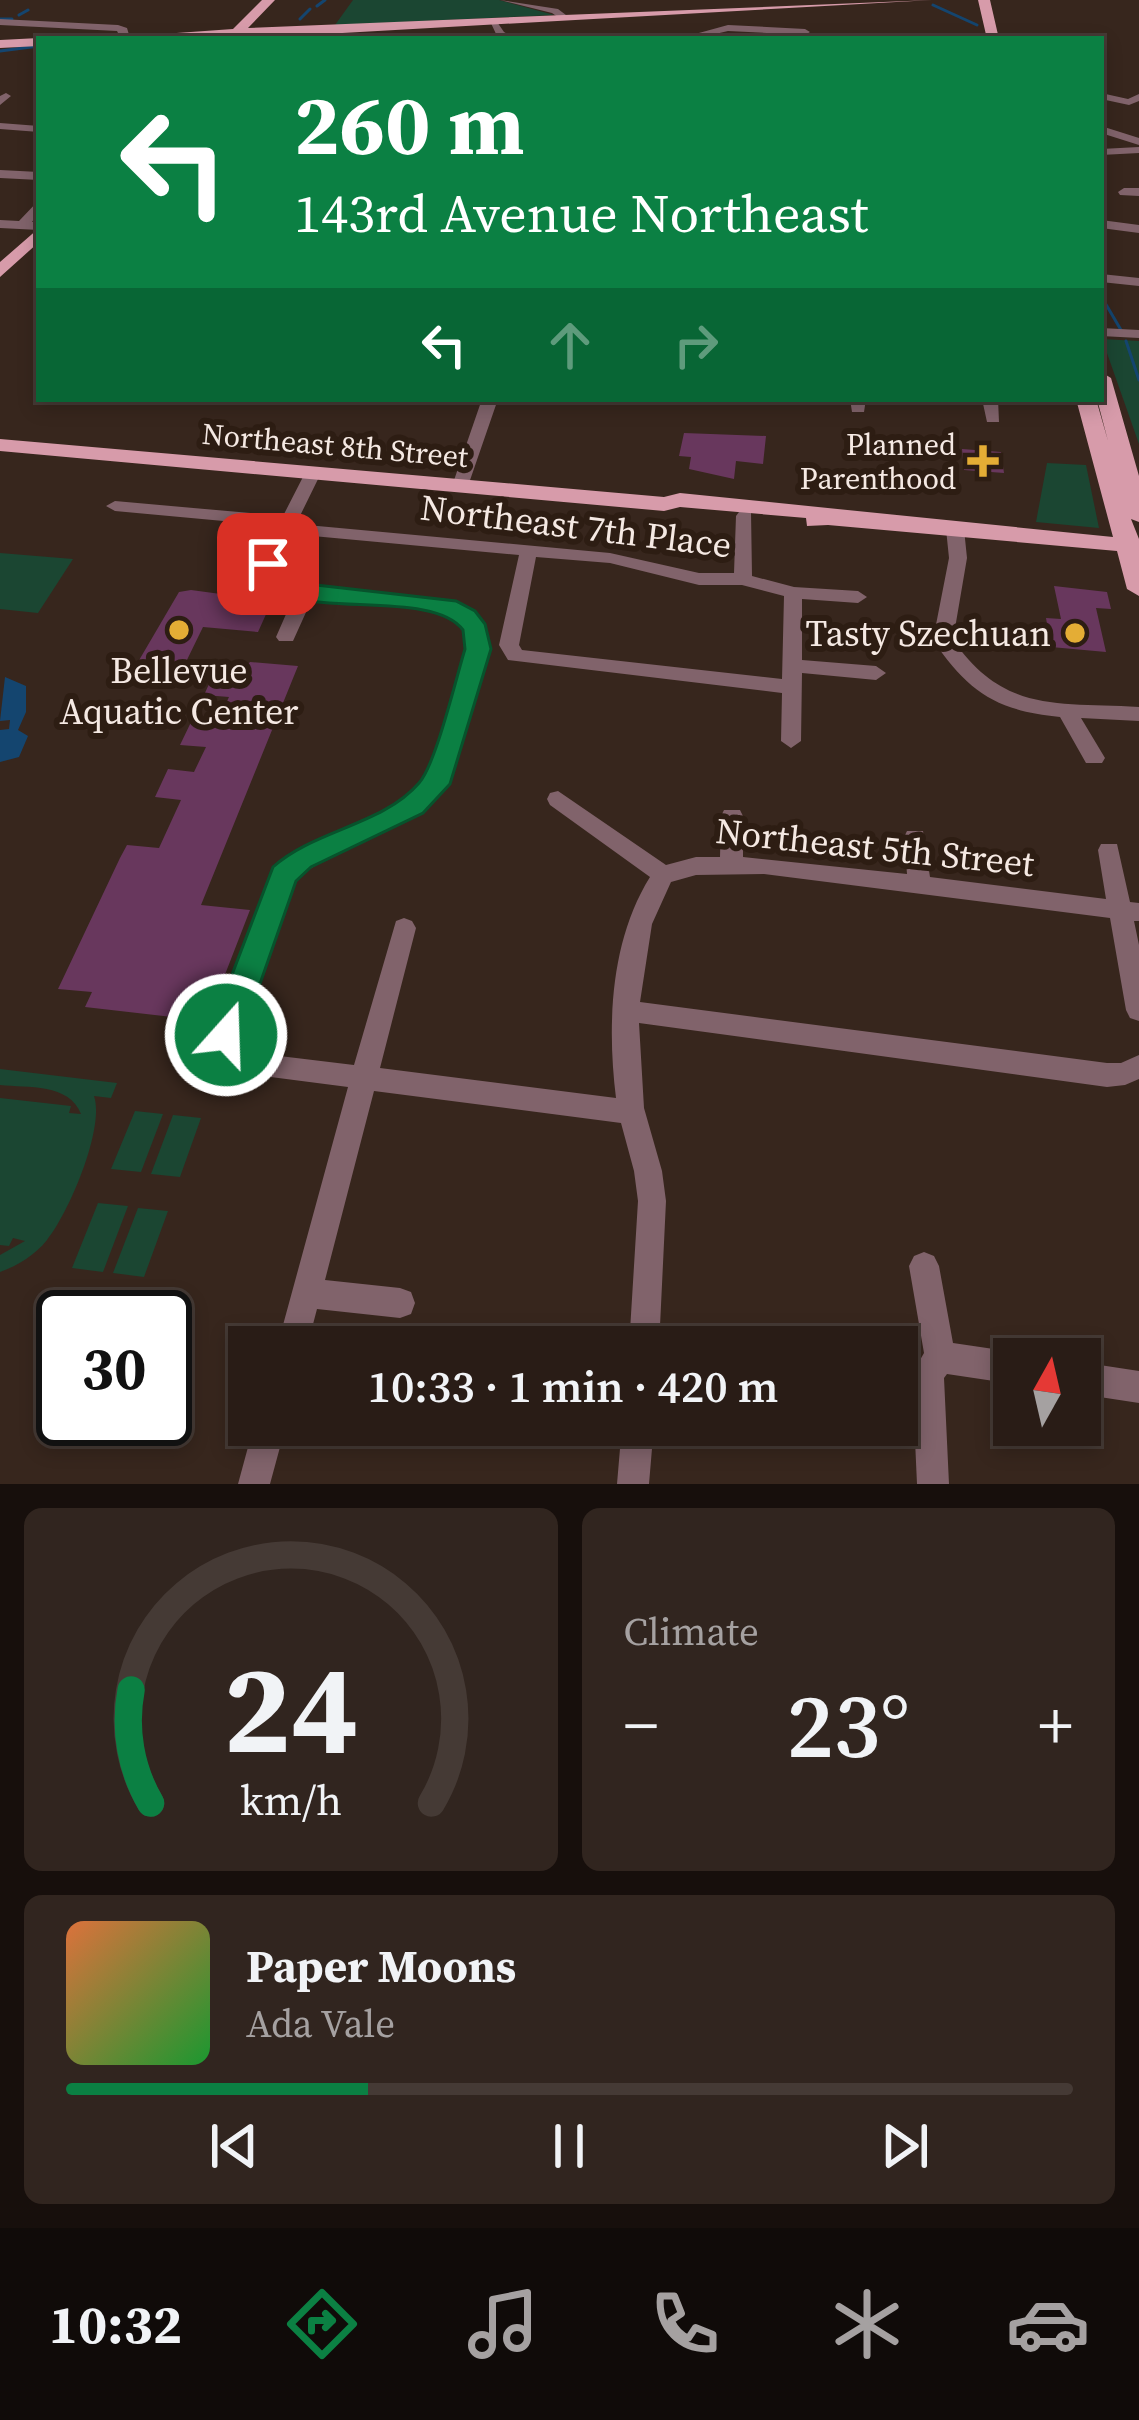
<!DOCTYPE html>
<html lang="en">
<head>
<meta charset="utf-8">
<style>
	body { margin:0; font-family:"Source Serif 4",serif; background:#31251f; color:#f1f3f6; height:100vh; display:flex; flex-direction:column; font-size:45px; white-space:nowrap }
	* { box-sizing:border-box; margin:0 }
	p { font-size:39px; color:#a5a1a1 }
	.icon { flex:none; width:66px; height:66px; fill:none; stroke:currentColor; stroke-width:2; stroke-linecap:round; stroke-linejoin:round }
	.map { position:relative; height:1484px; overflow:hidden }
	.side { display:flex; flex-direction:column; gap:24px; padding:24px; background:#170f0c; flex:1 }
	.side>* { flex:none }
	.top-card { position:absolute; left:36px; top:36px; width:1068px; height:366px; border-radius:0px; box-shadow:0 6px 18px #0003,0 0 0 3px #453a35; background:#0b8043; color:#fff; overflow:hidden }
	.needle { width:78px; rotate:8deg }
	.controls { position:absolute; left:993px; top:1338px; display:grid; gap:24px }
	.controls a { display:grid; place-items:center; width:108px; height:108px; border-radius:0px; background:#291c16; box-shadow:0 6px 18px #0003,0 0 0 3px #453a35; font-size:60px }
	.speed { position:absolute; left:36px; top:1290px; display:flex; gap:24px; font-size:60px; font-weight:700; text-align:center }
	.speed>* { display:grid; place-content:center; width:156px; height:156px; border-radius:50%; background:#291c16; box-shadow:0 6px 18px #0003,0 0 0 3px #453a35; line-height:1 }
	.speed .limit { border:6px solid #111; border-radius:18px; background:#fff; color:#111 }
	.pin { position:absolute; display:grid; place-items:center; width:102px; height:102px; color:#fff; margin:-51px; border-radius:24px; box-shadow:0 6px 18px #0006 }
	.me { position:absolute; width:132px; margin:-66px; rotate:20deg; stroke-linejoin:round; filter:drop-shadow(0 0 9px #0008) }
	.turn { display:flex; align-items:center; gap:42px; height:252px; padding:0 60px; font-size:54px }
	.turn .icon { width:156px; height:156px; stroke-width:2.5 }
	.turn b { display:block; font-size:84px; line-height:102px }
	.lanes { display:flex; align-items:center; height:114px; padding:0 60px; background:#0003; justify-content:center; gap:60px; direction:ltr }
	.lanes .off { opacity:.35 }
	.big { font-size:90px; font-weight:600; line-height:1.1 }
	.side .card { flex:1; display:flex; flex-direction:column; justify-content:center; gap:18px; min-width:0; padding:0 42px; border-radius:18px; background:#31251f }
	.side .dial { align-items:center; gap:0 }
	.dial svg { height:312px; overflow:visible; fill:none; stroke:#453a35; stroke-width:7; stroke-linecap:round; text-anchor:middle }
	.dial text { fill:#f1f3f6; stroke:none }
	.song { display:flex; align-items:center; gap:36px }
	.cover { width:144px; height:144px; border-radius:18px; background:linear-gradient(135deg,hsl(20 70% 55%),hsl(130 70% 35%)) }
	.played { height:12px; border-radius:6px; background:linear-gradient(90deg,#0b8043 30%,#453a35 30%) }
	.keys { display:flex; justify-content:space-around; direction:ltr }
	.heat { display:flex; justify-content:space-between; align-items:center; font-size:66px; direction:ltr }
	.side .tiles { flex:1; display:grid; gap:24px; grid-template-columns:1fr 1fr }
	.card:last-child { grid-column:span 2 }
	.trip { position:absolute; left:228px; top:1326px; width:690px; height:120px; border-radius:0px; background:#291c16; box-shadow:0 6px 18px #0003,0 0 0 3px #453a35; font-weight:600; line-height:120px; text-align:center }
	.tabs { display:flex; height:192px; justify-content:space-around; align-items:center; background:#100b09; color:#a5a1a1 }
	.tabs .icon { width:84px; height:84px }
	.tabs .on { color:#0b8043 }
	.tabs b { font-size:54px; color:#f1f3f6 }
	.map>svg:first-child { display:block }
</style>
</head>
<body>
<div class="map">
<svg width="1139" height="1484" viewBox="0 0 1139 1484">
	<rect width="100%" height="100%" fill="#37261d"/>
	<!-- green -->
	<path fill="#1b4632" d="M 353,0 L 499,0 L 554,15 L 335,25 Z
		M 1102,339 L 1139,341 L 1139,444 Z
		M 1047,463 L 1086,465 L 1099,528 L 1036,522 Z
		M 0,553 L 73,559 L 38,613 L 0,609 Z
		M 0,1069 L 117,1083 L 111,1098 L 94,1096 C 105,1128 69,1213 47,1240 C 35,1255 19,1265 0,1272 L 0,1255 L 25,1241 L 13,1238 L 9,1246 L 0,1245 L 0,1098 L 71,1106 L 69,1113 L 81,1114 C 69,1083 28,1088 0,1085 Z
		M 135,1111 L 163,1114 L 141,1172 L 111,1169 Z
		M 173,1115 L 201,1118 L 180,1177 L 151,1174 Z
		M 98,1203 L 128,1206 L 103,1272 L 72,1268 Z
		M 138,1208 L 168,1211 L 144,1277 L 113,1273 Z"/>
	<!-- water -->
	<path fill="#14456f" d="M 5,677 L 26,686 L 26,712 L 18,730 L 28,736 L 19,757 L 0,762 L 0,730 L 9,729 L 10,720 L 0,721 Z"/>
	<g fill="none" stroke-linecap="round" stroke-linejoin="round">
		<!-- stream -->
		<path stroke="#14456f" stroke-width="3" d="M 933,5 L 977,25
			M 317,6 L 325,0
			M 19,15 L 28,10
			M 0,19 L 12,19
			M 300,19 L 310,9
			M 0,51 L 39,46
			M 1101,296 L 1121,330
			M 1126,341 L 1139,380"/>
	</g>
	<!-- building -->
	<path fill="#68375d" d="M 684,433 L 766,436 L 763,464 L 736,461 L 734,479 L 689,469 L 691,457 L 679,456 Z
		M 962,449 L 1001,452 L 1004,473 L 964,470 Z
		M 1054,586 L 1107,592 L 1111,609 L 1096,608 L 1106,652 L 1051,647 L 1046,618 L 1061,619 Z
		M 191,590 L 272,601 L 258,632 L 203,627 L 184,666 L 138,662 L 179,592 Z
		M 250,662 L 298,666 L 201,905 L 250,910 L 207,1021 L 85,1007 L 92,992 L 58,989 L 120,858 L 127,845 L 159,848 L 181,800 L 155,797 L 168,769 L 194,772 L 206,747 L 180,745 L 193,718 L 218,720 L 229,697 L 204,695 L 215,671 L 240,673 Z"/>
	<g fill="none" stroke-linecap="round" stroke-linejoin="round">
		<!-- minor -->
		<path fill="#81636b" fill-rule="evenodd" d="M 500,0 L 558,9 L 570,18 L 562,20 L 552,13 Z
			M 0,19 L 118,25 L 127,28 L 130,38 L 121,39 L 117,31 L 0,25 Z
			M 489,19 L 495,19 L 504,32 L 516,39 L 497,36 Z
			M 728,25 L 805,29 L 810,32 L 805,35 L 728,31 L 694,39 L 677,39 Z
			M 6,93 L 11,96 L 0,105 L 0,96 Z
			M 1101,93 L 1128,99 L 1139,94 L 1139,101 L 1129,105 L 1101,99 Z
			M 0,123 L 39,126 L 39,132 L 0,129 Z
			M 1101,126 L 1139,138 L 1139,145 L 1101,133 Z
			M 1139,147 L 1139,153 L 1101,155 L 1101,149 Z
			M 0,170 L 39,172 L 39,180 L 0,178 Z
			M 1124,188 L 1139,188 L 1139,196 L 1120,195 L 1118,192 Z
			M 39,200 L 39,212 L 32,222 L 39,222 L 39,230 L 0,228 L 0,220 L 19,221 Z
			M 1101,220 L 1139,225 L 1139,233 L 1101,228 Z
			M 1101,274 L 1139,278 L 1139,286 L 1101,282 Z
			M 1101,328 L 1139,330 L 1139,338 L 1101,336 Z
			M 482,399 L 498,399 L 468,486 L 466,490 L 454,490 L 452,486 Z
			M 850,399 L 866,399 L 864,412 L 852,412 Z
			M 982,399 L 998,399 L 999,422 L 987,422 Z
			M 313,468 L 321,473 L 296,524 L 610,553 L 699,573 L 734,573 L 736,516 L 739,512 L 751,512 L 752,576 L 794,587 L 858,591 L 867,597 L 858,603 L 802,599 L 802,660 L 876,666 L 886,673 L 876,680 L 802,673 L 801,741 L 791,748 L 781,741 L 782,693 L 508,660 L 499,645 L 519,555 L 291,534 L 273,571 L 276,579 L 305,587 L 454,602 L 476,619 L 488,649 L 458,758 L 444,789 L 414,817 L 327,858 L 293,880 L 230,1059 L 226,1067 L 217,1070 L 208,1067 L 204,1059 L 275,869 L 311,846 L 398,806 L 427,780 L 468,649 C 466,634 463,624 450,616 C 430,603 340,602 312,599 L 293,641 L 279,641 L 276,637 L 294,596 L 261,587 L 255,571 L 278,526 L 115,511 L 106,506 L 115,501 L 283,516 L 305,473 ZM 536,557 L 610,563 L 699,585 L 742,585 L 784,596 L 782,679 L 522,650 L 519,645 Z
			M 955,524 L 964,529 L 967,558 L 953,640 C 1005,714 1058,702 1139,707 L 1139,721 L 1081,718 L 1105,758 L 1102,763 L 1086,763 L 1060,717 C 997,711 968,692 933,640 L 949,558 L 946,529 Z
			M 558,791 L 666,865 L 696,857 L 720,857 L 721,816 L 724,810 L 740,810 L 743,816 L 743,857 L 907,874 L 904,837 L 907,831 L 923,831 L 930,877 L 1106,899 L 1098,850 L 1101,844 L 1117,844 L 1130,902 L 1139,903 L 1139,921 L 1134,921 L 1139,945 L 1139,1021 L 1130,1018 L 1126,1010 L 1110,918 L 764,874 L 696,875 L 671,882 L 652,924 L 640,1002 L 1107,1063 L 1121,1063 L 1139,1055 L 1139,1079 L 1125,1085 L 1107,1087 L 639,1023 L 644,1108 L 662,1171 L 666,1201 L 659,1347 L 629,1347 L 638,1201 L 634,1171 L 621,1123 L 374,1091 L 325,1280 L 400,1288 L 411,1292 L 415,1303 L 411,1314 L 400,1318 L 317,1309 L 307,1347 L 277,1347 L 348,1087 L 263,1076 L 254,1073 L 250,1065 L 254,1057 L 263,1054 L 354,1065 L 396,921 L 404,918 L 412,921 L 416,928 L 380,1068 L 616,1098 C 607,1026 610,941 650,877 L 550,805 L 547,799 L 550,793 Z
			M 924,1252 L 934,1256 L 939,1266 L 953,1343 L 1014,1352 L 1026,1359 L 1014,1359 L 1014,1384 L 947,1374 L 944,1378 L 949,1484 L 917,1484 L 912,1374 L 924,1353 L 909,1266 L 914,1256 Z
			M 1080,1362 L 1139,1371 L 1139,1403 L 1080,1394 Z
			M 254,1425 L 286,1425 L 270,1484 L 238,1484 Z
			M 622,1425 L 654,1425 L 649,1484 L 617,1484 Z"/>
		<!-- major -->
		<path fill="#d79baa" fill-rule="evenodd" d="M 262,0 L 275,0 L 248,28 L 932,0 L 234,39 L 92,39 L 233,29 Z
			M 978,0 L 990,0 L 999,39 L 987,39 Z
			M 39,38 L 39,46 L 0,48 L 0,40 Z
			M 39,228 L 39,242 L 0,277 L 0,262 Z
			M 1101,372 L 1111,378 L 1139,476 L 1139,522 L 1131,519 L 1139,539 L 1139,596 L 1127,589 L 1117,551 L 828,525 L 807,526 L 806,518 L 680,507 L 664,511 L 0,451 L 0,439 L 664,497 L 680,493 L 1113,537 L 1076,399 L 1096,399 L 1108,441 L 1097,399 L 1101,399 Z"/>
	</g>
	<!-- route -->
	<path fill="#0b8043" stroke="#07532c" stroke-width="3" d="M 268,557 L 280,564 L 277,578 L 290,582 L 456,601 L 475,611 L 485,624 L 491,649 L 450,784 L 423,813 L 311,867 L 296,881 L 242,1035 L 237,1045 L 226,1049 L 214,1045 L 209,1035 L 273,867 C 314,830 383,825 419,783 C 436,764 456,678 465,649 L 463,630 C 430,585 283,625 252,576 L 260,559 Z"/>
	<!-- markers -->
	<g fill="#e4ad35" stroke="#2d1d13" stroke-width="4.5">
		<path d="M977 443h12v12h12v12h-12v12h-12v-12h-12v-12h12z"/>
		<circle cx="179" cy="630" r="12"/>
		<circle cx="1075" cy="633" r="12"/>
	</g>
	<g text-anchor="middle" dominant-baseline="central" stroke-width="12" stroke-linejoin="round" paint-order="stroke">
		<!-- far-poi labels -->
		<g font-size="30" fill="#f5e9e3" stroke="#2d1d13" text-anchor="end">
			<text x="956" y="444">Planned<tspan x="956" dy="34">Parenthood</tspan></text>
		</g>
		<!-- far-street labels -->
		<g font-size="30" fill="#f5e9e3" stroke="#2d1d13">
			<text transform="translate(335 445) rotate(5)">Northeast 8th Street</text>
		</g>
		<!-- street labels -->
		<g font-size="36" fill="#f5e9e3" stroke="#2d1d13">
			<text transform="translate(576 526) rotate(7)">Northeast 7th Place</text>
			<text transform="translate(875 847) rotate(6)">Northeast 5th Street</text>
		</g>
		<!-- poi labels -->
		<g font-size="36" fill="#f5e9e3" stroke="#2d1d13" text-anchor="end">
			<text x="1051" y="633">Tasty Szechuan</text>
			<text x="179" y="670" text-anchor="middle">Bellevue<tspan x="179" dy="41">Aquatic Center</tspan></text>
		</g>
	</g>
</svg>
<div class="controls">
<a><svg class="needle" viewBox="-14 -14 28 28"><path d="M0-13l5 13h-10z" fill="#e53935"/><path d="M0 13l5-13h-10z" fill="#a5a1a1"/></svg></a>
</div>
<div class="speed"><div class="limit">30</div></div>
<div class="pin" style="left:268px;top:564px;background:#d93025"><svg class="icon" aria-label="arrive" viewBox="0 0 24 24"><path d="M6 21V4h12l-3 4 3 4H6"/></svg></div>
<svg class="me" style="left:226px;top:1035px" viewBox="-20 -20 40 40"><circle r="17" fill="#0b8043" stroke="#fff" stroke-width="3"/><path d="M0-11L8 9 0 5-8 9z" fill="#fff"/></svg>
<div class="trip">10:33 · 1 min · 420 m</div>
<div class="top-card">
<div class="turn"><svg class="icon" aria-label="left" viewBox="0 0 24 24"><path d="M17 20v-9H6M10 6l-5 5 5 5"/></svg><div><b>260 m</b>143rd Avenue Northeast</div></div>
<div class="lanes"><svg class="icon" aria-label="left" viewBox="0 0 24 24"><path d="M17 20v-9H6M10 6l-5 5 5 5"/></svg><svg class="icon off" aria-label="ahead" viewBox="0 0 24 24"><path d="M12 20V5M6 11l6-6 6 6"/></svg><svg class="icon off" aria-label="right" viewBox="0 0 24 24"><path d="M7 20v-9h11M14 6l5 5-5 5"/></svg></div>
</div>
</div>
<section class="side">
<div class="tiles">
<div class="card dial"><svg viewBox="0 0 100 80">
<path d="M14 69A42 42 0 1 1 86 69"/>
<path d="M14 69A42 42 0 0 1 9 40" stroke="#0b8043"/>
<text x="50" y="56" font-size="32" font-weight="700">24</text>
<text x="50" y="72" font-size="11">km/h</text>
</svg></div>
<div class="card"><p>Climate</p>
<div class="heat"><a>−</a><b class="big">23°</b><a>+</a></div>
</div>
<div class="card">
<div class="song"><i class="cover"></i><div><b>Paper Moons</b><p>Ada Vale</p></div></div>
<div class="played"></div>
<div class="keys"><svg class="icon" aria-label="previous" viewBox="0 0 24 24"><path d="M18 5L8 12l10 7zM5 5v14"/></svg><svg class="icon" aria-label="pause" viewBox="0 0 24 24"><path d="M8 5v14M16 5v14"/></svg><svg class="icon" aria-label="next" viewBox="0 0 24 24"><path d="M6 5l10 7-10 7zM19 5v14"/></svg></div>
</div>
</div>
</section>
<nav class="tabs">
<b>10:32</b>
<svg class="icon on" aria-label="directions" viewBox="0 0 24 24"><path d="M12 3l9 9-9 9-9-9zM9 14v-3h6M13 9l2 2-2 2"/></svg>
<svg class="icon" aria-label="music" viewBox="0 0 24 24"><path d="M9 18V5l10-2v13"/><circle cx="6" cy="18" r="3"/><circle cx="16" cy="16" r="3"/></svg>
<svg class="icon" aria-label="phone" viewBox="0 0 24 24"><path d="M5 4h4l2 5-3 2q2 4 5 5l2-3 5 2v4C11 20 4 13 5 4z"/></svg>
<svg class="icon" aria-label="climate" viewBox="0 0 24 24"><path d="M12 3v18M4 7l16 10M4 17L20 7"/></svg>
<svg class="icon" aria-label="car" viewBox="0 0 24 24"><path d="M5 17H2v-5l4-1 3-4h7l3 4 3 1v5h-3M9 17h6M6 11h13"/><circle cx="7" cy="17" r="2"/><circle cx="17" cy="17" r="2"/></svg>
</nav>
</body>
</html>
